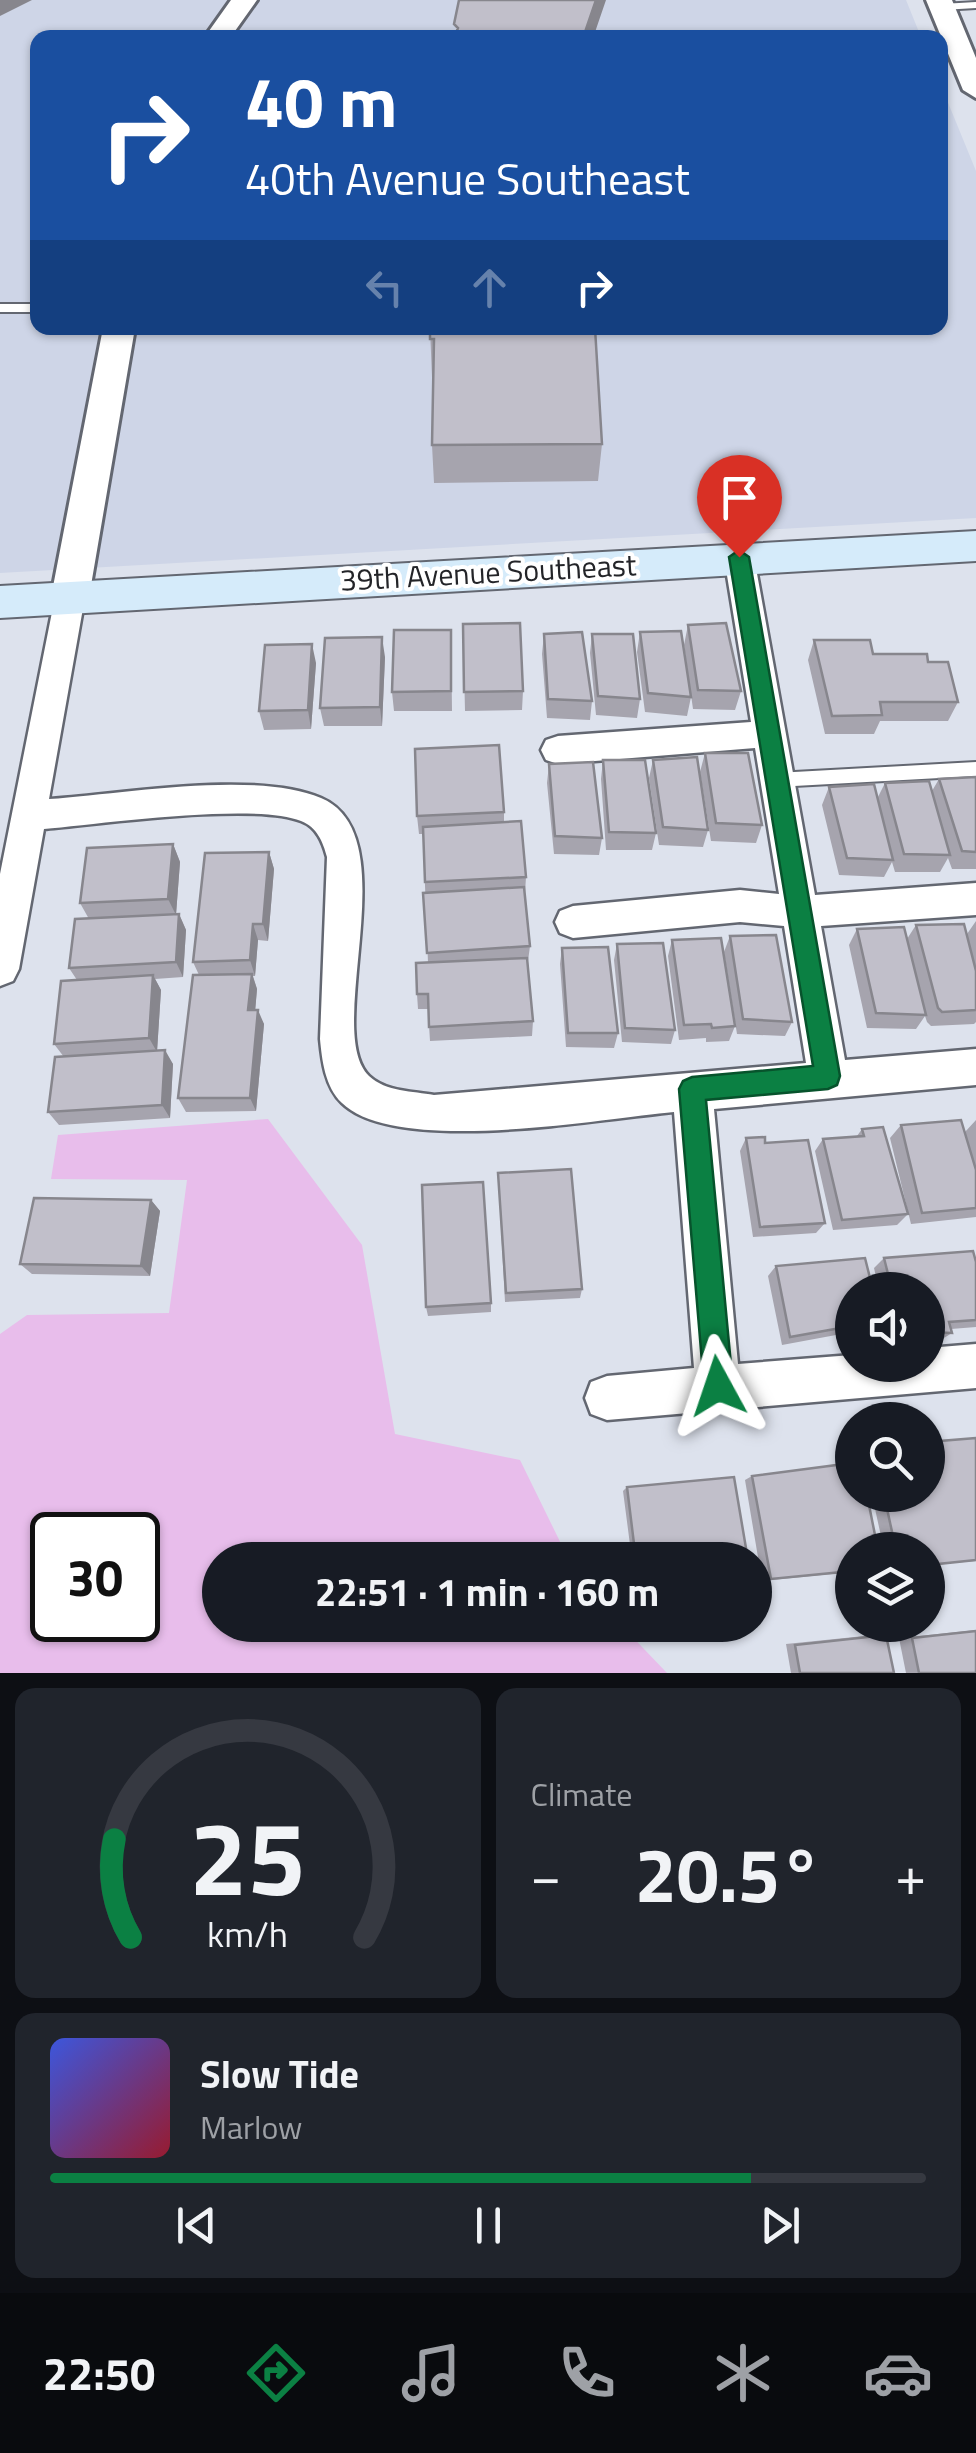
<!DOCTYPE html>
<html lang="en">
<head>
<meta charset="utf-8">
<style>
	body { margin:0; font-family:"Titillium Web",sans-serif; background:#20242c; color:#f1f3f6; height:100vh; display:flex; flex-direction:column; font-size:38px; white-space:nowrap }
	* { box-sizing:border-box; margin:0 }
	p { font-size:32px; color:#9ea1a6 }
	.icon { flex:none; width:55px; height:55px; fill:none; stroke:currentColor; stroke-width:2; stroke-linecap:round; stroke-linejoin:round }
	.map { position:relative; height:1673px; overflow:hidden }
	.side { display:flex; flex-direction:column; gap:15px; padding:15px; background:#0d0f14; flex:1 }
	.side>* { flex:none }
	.top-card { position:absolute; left:30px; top:30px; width:918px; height:305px; border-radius:20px; box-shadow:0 2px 8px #0004; background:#1a4fa0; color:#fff; overflow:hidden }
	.fabs { position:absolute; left:835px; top:1272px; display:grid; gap:20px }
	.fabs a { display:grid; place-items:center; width:110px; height:110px; border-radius:50%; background:#171b24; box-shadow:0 2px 8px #0004; font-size:50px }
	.speed { position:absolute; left:30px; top:1512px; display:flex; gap:20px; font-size:50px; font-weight:700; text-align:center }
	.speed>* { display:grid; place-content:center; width:130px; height:130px; border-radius:50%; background:#171b24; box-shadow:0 2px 8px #0004; line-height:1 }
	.speed .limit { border:5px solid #111; border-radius:15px; background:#fff; color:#111 }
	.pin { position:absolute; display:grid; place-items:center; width:85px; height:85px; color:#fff; margin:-102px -42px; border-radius:50% 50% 50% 0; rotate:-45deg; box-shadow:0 0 10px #0007 }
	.pin .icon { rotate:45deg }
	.me { position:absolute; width:110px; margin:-55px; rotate:355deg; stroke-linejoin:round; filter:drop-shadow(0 0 8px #0008) }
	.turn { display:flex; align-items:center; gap:35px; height:210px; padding:0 50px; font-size:45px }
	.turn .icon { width:130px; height:130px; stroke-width:2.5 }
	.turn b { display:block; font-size:70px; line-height:85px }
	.lanes { display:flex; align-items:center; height:95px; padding:0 50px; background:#0003; justify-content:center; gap:50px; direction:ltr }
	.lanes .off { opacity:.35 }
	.big { font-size:75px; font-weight:700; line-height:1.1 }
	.side .card { flex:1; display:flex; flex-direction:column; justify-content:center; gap:15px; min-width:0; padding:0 35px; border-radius:20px; background:#20242c }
	.side .dial { align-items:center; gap:0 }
	.dial svg { height:260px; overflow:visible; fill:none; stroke:#363941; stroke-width:7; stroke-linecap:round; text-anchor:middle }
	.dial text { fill:#f1f3f6; stroke:none }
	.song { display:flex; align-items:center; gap:30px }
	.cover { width:120px; height:120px; border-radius:15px; background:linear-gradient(135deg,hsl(230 70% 55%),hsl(350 70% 35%)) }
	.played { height:10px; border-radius:5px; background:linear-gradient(90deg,#0b8043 80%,#363941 80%) }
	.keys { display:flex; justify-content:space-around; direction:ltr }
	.heat { display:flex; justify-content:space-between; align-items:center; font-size:55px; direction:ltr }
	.side .tiles { flex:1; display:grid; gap:15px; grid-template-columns:1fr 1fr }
	.card:last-child { grid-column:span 2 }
	.trip { position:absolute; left:202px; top:1542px; width:570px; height:100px; border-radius:50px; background:#171b24; box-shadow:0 2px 8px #0004; font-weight:700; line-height:100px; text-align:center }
	.tab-bar { display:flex; height:160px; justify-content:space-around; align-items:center; background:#090b0e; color:#9ea1a6 }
	.tab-bar .icon { width:70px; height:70px }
	.tab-bar .on { color:#0b8043 }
	.tab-bar b { font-size:45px; color:#f1f3f6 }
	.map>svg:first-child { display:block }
</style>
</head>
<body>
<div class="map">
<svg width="976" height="1673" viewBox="0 0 976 1673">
	<rect width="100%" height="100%" fill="#dde2ed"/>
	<!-- built -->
	<path fill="#ced5e7" d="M 0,0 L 906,0 L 921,37 L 38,38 L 38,328 L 940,328 L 940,83 L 976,171 L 976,518 L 0,573 Z"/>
	<!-- green -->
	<path fill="#e8bdeb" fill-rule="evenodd" d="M 268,1119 L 362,1245 L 395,1434 L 520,1460 L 569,1560 L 220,1560 L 220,1625 L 621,1625 L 667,1673 L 0,1673 L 0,1334 L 27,1315 L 169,1313 L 187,1180 L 51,1179 L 58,1135 ZM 52,1535 L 138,1535 L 138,1620 L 52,1620 Z"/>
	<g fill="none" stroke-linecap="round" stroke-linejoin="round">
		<defs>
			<path id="service" d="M 976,2 L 976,8 L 942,10 L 937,7 L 942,4 Z
				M 0,304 L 38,304 L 38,312 L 0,312 Z
				M 976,762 L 976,776 L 776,787 L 770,785 L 767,780 L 770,775 L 776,773 Z"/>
			<path id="minor" d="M 739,546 L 750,549 L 754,557 L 815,895 L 976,883 L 976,915 L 821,926 L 845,1060 L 976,1049 L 976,1085 L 714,1109 L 738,1364 L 852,1355 L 852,1365 L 928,1365 L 928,1348 L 976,1344 L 976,1388 L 607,1420 L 591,1414 L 585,1398 L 591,1382 L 607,1376 L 694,1368 L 674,1112 C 599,1119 396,1156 342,1103 C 325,1087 322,1060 320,1039 L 327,857 C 323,842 317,827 301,821 C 254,802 100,824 44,829 L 19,969 L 13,981 L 0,986 L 0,874 L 55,597 L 59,589 L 81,589 L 85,597 L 49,799 C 123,794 254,770 321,798 C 409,835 322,1031 369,1076 C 386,1092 413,1091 434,1095 L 806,1063 L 784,926 L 740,922 L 573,938 L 560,933 L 555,922 L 560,911 L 573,906 L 740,890 L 779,894 L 755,748 L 558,764 L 546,760 L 541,750 L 546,740 L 558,736 L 751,722 L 724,557 L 728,549 Z"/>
			<path id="tertiary" d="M 231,0 L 257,0 L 230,38 L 204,38 Z
				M 926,0 L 952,0 L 976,58 L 976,98 L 963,90 Z
				M 103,328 L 135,328 L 89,597 L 83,607 L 70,611 L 57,607 L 51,597 Z"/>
			<path id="secondary" d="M 976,531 L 976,561 L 0,618 L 0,586 Z"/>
		</defs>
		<!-- service casing -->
		<use href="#service" stroke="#636771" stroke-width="4"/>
		<!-- minor casing -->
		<use href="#minor" stroke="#636771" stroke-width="5"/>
		<!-- tertiary casing -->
		<use href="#tertiary" stroke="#636771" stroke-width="6"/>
		<!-- secondary casing -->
		<use href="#secondary" stroke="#636771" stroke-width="4"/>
		<!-- service -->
		<use href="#service" fill="#fff" fill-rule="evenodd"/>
		<!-- minor -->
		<use href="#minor" fill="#fff" fill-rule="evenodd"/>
		<!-- tertiary -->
		<use href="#tertiary" fill="#fff" fill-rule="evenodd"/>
		<!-- secondary -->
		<use href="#secondary" fill="#d5ebfa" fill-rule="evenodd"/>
	</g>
	<!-- wall -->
	<path fill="#a6a4ae" d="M 430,328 L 602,444 L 598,481 L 434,483 L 432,445 L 433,377 L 432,377 Z
		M 463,624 L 523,691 L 522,710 L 465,711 Z
		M 688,625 L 741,691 L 735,710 L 693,709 L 684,645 Z
		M 451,630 L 452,711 L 394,711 L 392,692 Z
		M 640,632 L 691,697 L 687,716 L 645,712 L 637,652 Z
		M 544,634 L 592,701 L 590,720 L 547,718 L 542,654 Z
		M 592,634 L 640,699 L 637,718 L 596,715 L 590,653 Z
		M 814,640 L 873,654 L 928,662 L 958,702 L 948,721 L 880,721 L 874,734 L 825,734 L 808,660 Z
		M 385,657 L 382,726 L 324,726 L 320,708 Z
		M 316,663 L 311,729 L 264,730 L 259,711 Z
		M 705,753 L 762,825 L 756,843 L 711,841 L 700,772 Z
		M 603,760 L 656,833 L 652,850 L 606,850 L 601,779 Z
		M 653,760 L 708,830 L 703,847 L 659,845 L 649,778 Z
		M 549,764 L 602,838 L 599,855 L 554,854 L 547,783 Z
		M 976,777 L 976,869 L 952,869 L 948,858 L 940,872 L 895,872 L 892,862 L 884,877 L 839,875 L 822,805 L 829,787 L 877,799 L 885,783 L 932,791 L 939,779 Z
		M 504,812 L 504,822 L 526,877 L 525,893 L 530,946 L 528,961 L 533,1021 L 532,1036 L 430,1041 L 428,1009 L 418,1009 L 417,994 L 428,963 L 423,834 L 419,834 L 417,816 Z
		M 173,844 L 180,862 L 176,914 L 179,914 L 186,930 L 183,977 L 155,979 L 161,990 L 157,1051 L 173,1064 L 170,1118 L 59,1125 L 48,1112 L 64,1057 L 54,1044 L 77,980 L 69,968 L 89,919 L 80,903 Z
		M 269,852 L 274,869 L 268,941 L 258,940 L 255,976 L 253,976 L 257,989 L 255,1010 L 264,1024 L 256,1111 L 186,1112 L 178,1098 L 199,975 L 193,962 Z
		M 976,921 L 976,1022 L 974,1024 L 931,1026 L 927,1022 L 925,1016 L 916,1029 L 867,1028 L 849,945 L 857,929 L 907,939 L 916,925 L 967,934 Z
		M 730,936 L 792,1022 L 785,1036 L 737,1034 L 724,952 Z
		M 672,940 L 735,1026 L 729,1041 L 706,1042 L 706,1038 L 679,1040 L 668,956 Z
		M 617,944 L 675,1030 L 671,1044 L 622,1042 L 614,960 Z
		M 562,948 L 618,1033 L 614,1048 L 566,1047 L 560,964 Z
		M 976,1120 L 976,1217 L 911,1224 L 890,1138 L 901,1125 L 973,1160 L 965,1132 Z
		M 862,1129 L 908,1214 L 897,1225 L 833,1230 L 815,1151 L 823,1139 L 857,1136 Z
		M 746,1138 L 765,1143 L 825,1223 L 816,1233 L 753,1237 L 740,1151 Z
		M 498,1173 L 582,1289 L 580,1298 L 505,1302 Z
		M 151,1200 L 160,1211 L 150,1276 L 32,1274 L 20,1264 Z
		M 884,1258 L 976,1262 L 976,1327 L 951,1329 L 952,1333 L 939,1341 L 928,1341 L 928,1290 L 879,1290 L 874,1268 Z
		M 776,1266 L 852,1290 L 852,1336 L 837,1339 L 836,1335 L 782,1345 L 768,1276 Z
		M 491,1303 L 491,1312 L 428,1316 L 426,1307 Z
		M 976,1438 L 976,1561 L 928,1565 L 928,1550 L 884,1550 L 872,1495 L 928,1495 Z
		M 752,1476 L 852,1550 L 852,1572 L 762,1581 L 745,1480 Z
		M 627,1487 L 748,1560 L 632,1560 L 623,1491 Z
		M 976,1630 L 976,1673 L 906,1673 L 899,1638 Z
		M 874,1635 L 886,1635 L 894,1673 L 791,1673 L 786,1644 Z"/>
	<!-- shaded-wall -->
	<path fill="#87868d" d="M 0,0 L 32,0 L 0,16 Z
		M 596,0 L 606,0 L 593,38 L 583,38 Z
		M 382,637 L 385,657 L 382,726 L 380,707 Z
		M 312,644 L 316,663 L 311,729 L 308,710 Z
		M 173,844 L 180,862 L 176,915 L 168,899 Z
		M 269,852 L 274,869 L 268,941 L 263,924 Z
		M 179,914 L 186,930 L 183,977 L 176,962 Z
		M 253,924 L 258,940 L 255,976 L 250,960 Z
		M 252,974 L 257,989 L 254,1025 L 248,1010 Z
		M 153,975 L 161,990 L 157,1052 L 149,1038 Z
		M 258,1010 L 264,1024 L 256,1111 L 250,1098 Z
		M 165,1050 L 173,1064 L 170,1118 L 162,1105 Z
		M 151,1200 L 160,1211 L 150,1276 L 141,1266 Z"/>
	<!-- building -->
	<path fill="#c1bfca" stroke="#87868d" stroke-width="2.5" d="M 459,0 L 596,0 L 583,38 L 454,38 L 458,28 L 454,24 Z
		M 430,328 L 595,328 L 602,444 L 432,445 L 434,339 L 430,339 Z
		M 520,623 L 523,691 L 464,692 L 463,624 Z
		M 726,623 L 741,691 L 698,690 L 688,625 Z
		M 394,630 L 451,630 L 451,691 L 392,692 Z
		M 681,631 L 691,697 L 648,693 L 640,632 Z
		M 582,632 L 592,701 L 548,699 L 544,634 Z
		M 592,634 L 633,634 L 640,699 L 598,696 Z
		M 382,637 L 380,707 L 320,708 L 325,638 Z
		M 814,640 L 870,640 L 873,654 L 927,654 L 928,662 L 948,662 L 958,702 L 880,702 L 882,715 L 832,716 Z
		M 312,644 L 308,710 L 259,711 L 265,645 Z
		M 499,745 L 504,812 L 417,816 L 415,749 Z
		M 705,753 L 748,753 L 762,825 L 716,823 Z
		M 697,757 L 708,830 L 663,827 L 653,760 Z
		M 603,760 L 645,760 L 656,833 L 609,832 Z
		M 593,762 L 602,838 L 555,836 L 549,764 Z
		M 976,777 L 976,852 L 962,851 L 939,779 Z
		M 929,781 L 950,855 L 904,854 L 885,783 Z
		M 874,784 L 893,860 L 847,858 L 829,787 Z
		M 521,821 L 526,877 L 425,882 L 423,827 Z
		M 173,844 L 168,899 L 80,903 L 87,848 Z
		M 269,852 L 263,924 L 253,924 L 250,960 L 193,962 L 205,853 Z
		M 524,887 L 530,946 L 427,953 L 423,893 Z
		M 179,914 L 176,962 L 69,968 L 75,919 Z
		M 964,924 L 976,971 L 976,1010 L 942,1012 L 938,1008 L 916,925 Z
		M 904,927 L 926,1015 L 876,1013 L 857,929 Z
		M 776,935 L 792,1022 L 743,1019 L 730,936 Z
		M 721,938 L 735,1026 L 712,1028 L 711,1024 L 684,1025 L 672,940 Z
		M 663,943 L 675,1030 L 625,1028 L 617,944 Z
		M 608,947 L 618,1033 L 568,1033 L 562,948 Z
		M 527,958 L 533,1021 L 429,1027 L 428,994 L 417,994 L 416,963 Z
		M 252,974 L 248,1010 L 258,1010 L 250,1098 L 178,1098 L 193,975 Z
		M 153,975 L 149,1038 L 54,1044 L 61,981 Z
		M 165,1050 L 162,1105 L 48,1112 L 55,1057 Z
		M 961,1120 L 976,1170 L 976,1208 L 922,1213 L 901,1125 Z
		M 883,1127 L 908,1214 L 842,1220 L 823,1139 L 864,1136 L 862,1129 Z
		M 765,1137 L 765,1143 L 808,1140 L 825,1223 L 760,1227 L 746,1138 Z
		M 571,1169 L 582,1289 L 506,1293 L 498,1173 Z
		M 483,1182 L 491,1303 L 426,1307 L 422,1185 Z
		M 34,1198 L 151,1200 L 141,1266 L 20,1264 Z
		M 973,1251 L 976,1262 L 976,1320 L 949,1322 L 952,1333 L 928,1332 L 928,1290 L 892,1290 L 884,1258 Z
		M 865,1258 L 873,1290 L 852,1290 L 852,1330 L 846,1331 L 846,1327 L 790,1337 L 776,1266 Z
		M 976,1438 L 976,1560 L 928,1565 L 928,1550 L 896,1550 L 884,1495 L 928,1495 L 928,1442 Z
		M 852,1463 L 852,1495 L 867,1495 L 878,1550 L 852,1550 L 852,1571 L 771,1579 L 752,1476 Z
		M 734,1477 L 748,1560 L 636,1560 L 627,1487 Z
		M 976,1631 L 976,1673 L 919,1673 L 912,1638 Z
		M 886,1635 L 894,1673 L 800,1673 L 795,1645 Z"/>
	<!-- route -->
	<path fill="#0b8043" stroke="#07532c" stroke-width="2.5" d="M 739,550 L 749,557 L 840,1076 L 837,1085 L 828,1089 L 706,1100 L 733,1386 L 729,1397 L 718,1401 L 708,1397 L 704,1386 L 679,1089 L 683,1081 L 692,1077 L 813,1066 L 729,557 Z"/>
	<g text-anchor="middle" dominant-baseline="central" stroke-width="8" stroke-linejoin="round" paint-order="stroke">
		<!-- street labels -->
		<g font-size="30" fill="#232428" stroke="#fff">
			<text transform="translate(488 572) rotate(-3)">39th Avenue Southeast</text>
		</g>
	</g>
</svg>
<div class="fabs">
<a><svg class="icon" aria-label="sound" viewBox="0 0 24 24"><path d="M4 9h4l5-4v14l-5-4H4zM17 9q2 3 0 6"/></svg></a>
<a><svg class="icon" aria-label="search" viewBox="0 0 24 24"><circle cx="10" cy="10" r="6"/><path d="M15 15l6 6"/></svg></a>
<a><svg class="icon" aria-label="layers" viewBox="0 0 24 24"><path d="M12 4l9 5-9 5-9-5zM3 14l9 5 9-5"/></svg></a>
</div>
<div class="speed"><div class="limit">30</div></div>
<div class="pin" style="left:739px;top:557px;background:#d93025"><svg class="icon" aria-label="arrive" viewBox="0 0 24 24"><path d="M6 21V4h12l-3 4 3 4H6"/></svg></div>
<svg class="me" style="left:718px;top:1386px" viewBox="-20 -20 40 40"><path d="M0-17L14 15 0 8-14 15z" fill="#0b8043" stroke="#fff" stroke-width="4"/></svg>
<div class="trip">22:51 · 1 min · 160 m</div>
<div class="top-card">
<div class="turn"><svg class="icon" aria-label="right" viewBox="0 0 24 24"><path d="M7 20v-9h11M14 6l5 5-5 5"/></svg><div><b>40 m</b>40th Avenue Southeast</div></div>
<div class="lanes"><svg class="icon off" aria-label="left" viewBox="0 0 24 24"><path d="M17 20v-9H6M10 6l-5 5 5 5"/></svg><svg class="icon off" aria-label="ahead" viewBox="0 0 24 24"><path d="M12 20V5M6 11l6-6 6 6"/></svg><svg class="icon" aria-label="right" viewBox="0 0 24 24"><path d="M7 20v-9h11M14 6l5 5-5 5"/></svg></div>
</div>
</div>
<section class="side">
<div class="tiles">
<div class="card dial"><svg viewBox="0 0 100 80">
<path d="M14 69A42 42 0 1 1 86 69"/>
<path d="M14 69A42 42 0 0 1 9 39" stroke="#0b8043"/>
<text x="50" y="56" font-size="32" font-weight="700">25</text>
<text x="50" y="72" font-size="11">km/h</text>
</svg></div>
<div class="card"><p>Climate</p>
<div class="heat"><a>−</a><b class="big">20.5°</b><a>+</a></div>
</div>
<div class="card">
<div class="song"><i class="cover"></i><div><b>Slow Tide</b><p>Marlow</p></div></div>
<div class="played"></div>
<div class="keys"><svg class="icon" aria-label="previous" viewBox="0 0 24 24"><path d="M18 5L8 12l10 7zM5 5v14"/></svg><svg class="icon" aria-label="pause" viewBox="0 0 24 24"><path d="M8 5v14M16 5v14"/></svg><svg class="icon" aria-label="next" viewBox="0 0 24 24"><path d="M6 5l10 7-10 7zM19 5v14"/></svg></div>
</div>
</div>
</section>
<nav class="tab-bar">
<b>22:50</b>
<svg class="icon on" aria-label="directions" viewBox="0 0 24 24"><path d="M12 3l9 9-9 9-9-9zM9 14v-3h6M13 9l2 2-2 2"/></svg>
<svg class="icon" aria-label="music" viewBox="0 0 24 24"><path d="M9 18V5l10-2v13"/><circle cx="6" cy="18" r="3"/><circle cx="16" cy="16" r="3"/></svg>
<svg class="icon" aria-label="phone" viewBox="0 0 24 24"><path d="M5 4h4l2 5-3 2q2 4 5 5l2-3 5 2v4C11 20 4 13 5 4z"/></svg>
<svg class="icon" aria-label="climate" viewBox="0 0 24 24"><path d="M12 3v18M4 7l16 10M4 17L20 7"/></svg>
<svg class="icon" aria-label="car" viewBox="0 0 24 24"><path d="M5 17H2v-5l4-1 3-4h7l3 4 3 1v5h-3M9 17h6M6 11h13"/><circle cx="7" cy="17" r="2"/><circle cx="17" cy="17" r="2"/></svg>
</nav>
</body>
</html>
